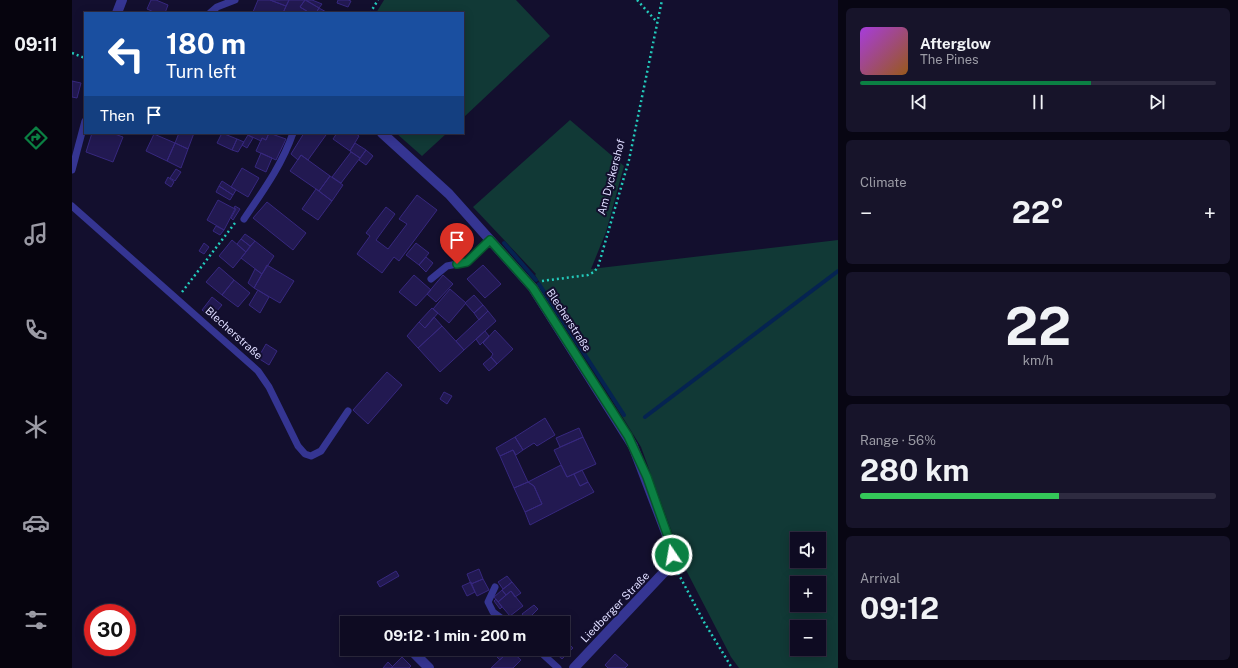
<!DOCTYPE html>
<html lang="en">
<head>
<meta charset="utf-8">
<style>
	body { margin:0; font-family:"Public Sans",sans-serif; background:#17142a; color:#f1f3f6; height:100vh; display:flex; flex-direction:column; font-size:15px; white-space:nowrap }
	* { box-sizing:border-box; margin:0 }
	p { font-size:13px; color:#9b9ba5 }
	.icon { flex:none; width:22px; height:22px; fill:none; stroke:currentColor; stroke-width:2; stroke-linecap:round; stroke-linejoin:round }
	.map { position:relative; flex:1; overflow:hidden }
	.side { display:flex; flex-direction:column; gap:8px; padding:8px; background:#080613; width:400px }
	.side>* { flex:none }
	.banner { position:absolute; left:12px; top:12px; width:380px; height:122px; border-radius:0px; box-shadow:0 2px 10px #0003,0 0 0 1px #2e2b40; background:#1a4fa0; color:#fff; overflow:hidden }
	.buttons { position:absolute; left:718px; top:532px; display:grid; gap:8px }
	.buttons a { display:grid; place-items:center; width:36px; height:36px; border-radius:0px; background:#0e0b22; box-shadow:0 2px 10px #0003,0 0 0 1px #2e2b40; font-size:20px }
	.speed { position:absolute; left:12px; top:604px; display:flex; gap:8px; font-size:20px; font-weight:700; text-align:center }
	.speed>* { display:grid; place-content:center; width:52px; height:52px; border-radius:50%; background:#0e0b22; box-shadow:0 2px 10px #0003,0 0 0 1px #2e2b40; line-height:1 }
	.speed .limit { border:6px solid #d22; background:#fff; color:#111 }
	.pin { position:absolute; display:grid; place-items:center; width:34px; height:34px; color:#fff; margin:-41px -17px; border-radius:50% 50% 50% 0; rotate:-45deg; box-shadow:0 0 4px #0007 }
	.pin .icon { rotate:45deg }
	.me { position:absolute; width:44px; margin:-22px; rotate:348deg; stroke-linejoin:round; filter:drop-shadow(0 0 3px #0008) }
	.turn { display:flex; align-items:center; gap:14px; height:84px; padding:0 16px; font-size:18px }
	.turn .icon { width:52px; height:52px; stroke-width:2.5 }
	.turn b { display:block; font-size:28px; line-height:34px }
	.then { display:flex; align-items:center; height:38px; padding:0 16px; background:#0003; gap:8px; font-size:15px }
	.big { font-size:30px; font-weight:700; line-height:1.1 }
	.side .tile { flex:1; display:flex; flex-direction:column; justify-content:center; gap:6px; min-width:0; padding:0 14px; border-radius:6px; background:#17142a }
	.side .dial { align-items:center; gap:0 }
	.dial b { font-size:52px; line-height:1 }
	.song { display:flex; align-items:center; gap:12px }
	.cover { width:48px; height:48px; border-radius:6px; background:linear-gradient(135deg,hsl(280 70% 55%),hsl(30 70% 35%)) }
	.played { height:4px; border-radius:2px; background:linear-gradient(90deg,#0b8043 65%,#2e2b40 65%) }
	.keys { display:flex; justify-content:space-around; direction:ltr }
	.heat { display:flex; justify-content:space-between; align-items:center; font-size:22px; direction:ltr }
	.charge { height:6px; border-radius:3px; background:linear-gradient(90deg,#34c759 56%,#2e2b40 0) }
	.trip { position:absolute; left:268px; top:616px; width:230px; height:40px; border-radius:0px; background:#0e0b22; box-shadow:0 2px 10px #0003,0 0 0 1px #2e2b40; font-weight:700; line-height:40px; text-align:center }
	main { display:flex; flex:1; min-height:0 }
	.menu { display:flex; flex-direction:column; width:72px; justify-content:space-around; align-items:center; background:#06040e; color:#9b9ba5 }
	.menu .icon { width:28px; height:28px }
	.menu .on { color:#0b8043 }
	.menu b { font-size:18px; color:#f1f3f6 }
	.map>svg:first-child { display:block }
</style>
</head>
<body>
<main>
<nav class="menu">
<b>09:11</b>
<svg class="icon on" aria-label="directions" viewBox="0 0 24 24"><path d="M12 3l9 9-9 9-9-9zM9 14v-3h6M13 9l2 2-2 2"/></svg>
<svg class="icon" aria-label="music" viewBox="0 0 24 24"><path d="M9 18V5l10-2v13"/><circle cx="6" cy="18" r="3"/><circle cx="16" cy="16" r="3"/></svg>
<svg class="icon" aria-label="phone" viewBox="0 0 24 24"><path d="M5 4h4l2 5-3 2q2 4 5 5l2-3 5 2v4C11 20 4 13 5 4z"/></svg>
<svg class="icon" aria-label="climate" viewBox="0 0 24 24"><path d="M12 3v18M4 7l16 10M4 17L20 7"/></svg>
<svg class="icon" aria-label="car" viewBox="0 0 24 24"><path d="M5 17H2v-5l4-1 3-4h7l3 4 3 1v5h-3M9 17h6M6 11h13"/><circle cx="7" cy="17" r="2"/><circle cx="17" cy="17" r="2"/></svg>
<svg class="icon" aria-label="filters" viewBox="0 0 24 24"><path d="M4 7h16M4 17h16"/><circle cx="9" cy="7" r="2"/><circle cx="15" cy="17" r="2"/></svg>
</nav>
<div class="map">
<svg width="766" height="668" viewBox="0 0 766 668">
	<rect width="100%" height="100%" fill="#130f2e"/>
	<!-- green -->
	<path fill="#113936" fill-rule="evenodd" d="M 312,0 L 444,0 L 478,36 L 391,118 L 391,13 L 304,13 Z
		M 498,120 L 552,166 L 534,232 L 519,269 L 766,240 L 766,668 L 667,668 L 659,657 L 613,568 L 569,447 L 463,275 L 464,274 L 401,207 ZM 725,539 L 747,539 L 747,561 L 725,561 ZM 725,583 L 747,583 L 747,605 L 725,605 ZM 725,627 L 747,627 L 747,649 L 725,649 Z
		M 324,133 L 375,133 L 350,156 Z"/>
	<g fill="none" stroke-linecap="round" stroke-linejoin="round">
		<!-- stream -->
		<path stroke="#052351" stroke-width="4" d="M 432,243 L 464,280
			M 467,284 L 552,415
			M 573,417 L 766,271"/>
	</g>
	<!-- building -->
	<path fill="#221951" stroke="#37287f" d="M 79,0 L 84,0 L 96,5 L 93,13 L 84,13 L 75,9 Z
		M 186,0 L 198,0 L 214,6 L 211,13 L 185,13 L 181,12 Z
		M 198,0 L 217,0 L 214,6 Z
		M 217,0 L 233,0 L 228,7 L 238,13 L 211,13 Z
		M 233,0 L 247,8 L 244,13 L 238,13 L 228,7 Z
		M 234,0 L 240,0 L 250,4 L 247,8 Z
		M 266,0 L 276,0 L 279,1 L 276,7 L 265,3 Z
		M 247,8 L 256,13 L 244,13 Z
		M 0,81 L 9,83 L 5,98 L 0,97 Z
		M 20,133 L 40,133 L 51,137 L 41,162 L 14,152 Z
		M 107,133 L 122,133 L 116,149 L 103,143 Z
		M 150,133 L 165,139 L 160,150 L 145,143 Z
		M 177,133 L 197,133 L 194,140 L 190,138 L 189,141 L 176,135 Z
		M 197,133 L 214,139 L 204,160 L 184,151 L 190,138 L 194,140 Z
		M 232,133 L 251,133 L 254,135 L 236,160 L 229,155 L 226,160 L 219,154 Z
		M 265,133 L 283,133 L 287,136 L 278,151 L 261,139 Z
		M 82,134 L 103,143 L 95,161 L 74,151 Z
		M 176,135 L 181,138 L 175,148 L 170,145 Z
		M 165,139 L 172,142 L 166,152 L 160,150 Z
		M 103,143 L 116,149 L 109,168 L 95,161 Z
		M 283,143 L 294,150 L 288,158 L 278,151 Z
		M 294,150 L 301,156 L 294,165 L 287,160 Z
		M 279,152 L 288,158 L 269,183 L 260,177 Z
		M 189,153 L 200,158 L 194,172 L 183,167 Z
		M 229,155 L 258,176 L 247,191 L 218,171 Z
		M 170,168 L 187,178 L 176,197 L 159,187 Z
		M 104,169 L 109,172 L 103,181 L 98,178 Z
		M 258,176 L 271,185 L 260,201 L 247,191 Z
		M 96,177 L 102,182 L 99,187 L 93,183 Z
		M 150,181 L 164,190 L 161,195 L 147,186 Z
		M 147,186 L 161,195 L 158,200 L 144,192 Z
		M 244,189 L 260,201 L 246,220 L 230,209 Z
		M 345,195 L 365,210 L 327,261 L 322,257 L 310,273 L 285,254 L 298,236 L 294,233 L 314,207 L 323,214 L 304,240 L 316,249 L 335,224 L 327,219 Z
		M 146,200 L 163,209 L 152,230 L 135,220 Z
		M 195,202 L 234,233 L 221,250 L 181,218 Z
		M 163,206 L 168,209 L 161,220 L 159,218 L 164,209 L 162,208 Z
		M 144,226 L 152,230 L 148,235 L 141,231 Z
		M 173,234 L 183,241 L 178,246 L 169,239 Z
		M 169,239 L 178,246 L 174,252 L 165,244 Z
		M 160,240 L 174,252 L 161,268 L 147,256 Z
		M 183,241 L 202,256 L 190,274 L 169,258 Z
		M 132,243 L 137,247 L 132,254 L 127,251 Z
		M 344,243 L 357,253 L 347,265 L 334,255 Z
		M 354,257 L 361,263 L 354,272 L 347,265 Z
		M 195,265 L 222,281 L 208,303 L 182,288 Z
		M 411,265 L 429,284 L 413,298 L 395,279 Z
		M 147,267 L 162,280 L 150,295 L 134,282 Z
		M 183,269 L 190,274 L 182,288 L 176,283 Z
		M 342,275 L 359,290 L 344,306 L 327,292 Z
		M 371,275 L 381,284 L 364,302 L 355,294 Z
		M 162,280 L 178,293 L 166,307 L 150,295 Z
		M 378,289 L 394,303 L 377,323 L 361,309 Z
		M 186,290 L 197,297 L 188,313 L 177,305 Z
		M 402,295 L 411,305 L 402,313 L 393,303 Z
		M 140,297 L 150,305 L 139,318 L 130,310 Z
		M 411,305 L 416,311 L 407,320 L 402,313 Z
		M 360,308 L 366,313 L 353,328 L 347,322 Z
		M 416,311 L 424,321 L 392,350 L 384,341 Z
		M 362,317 L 370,326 L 346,348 L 335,336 L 347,322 L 353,328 Z
		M 370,326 L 392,350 L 368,372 L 346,348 Z
		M 423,330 L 441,349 L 425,364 L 419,357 L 421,354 L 411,343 Z
		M 413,331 L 417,336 L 408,345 L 404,339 Z
		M 194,344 L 205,351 L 197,365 L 186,358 Z
		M 419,357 L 425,364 L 417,371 L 411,364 Z
		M 315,372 L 330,385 L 296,424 L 281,410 Z
		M 372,392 L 380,396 L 375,404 L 368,399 Z
		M 473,418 L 483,435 L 465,446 L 462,443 L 451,450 L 443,437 Z
		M 507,428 L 511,437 L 488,447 L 484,438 Z
		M 443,437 L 451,450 L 444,455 L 441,450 L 428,456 L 424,448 Z
		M 511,437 L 524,464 L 495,477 L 482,450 Z
		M 441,450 L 456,482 L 442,488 L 428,456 Z
		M 489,465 L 495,477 L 502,474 L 508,486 L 516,482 L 522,492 L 458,525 L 453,512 L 470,504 L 462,486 L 456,482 Z
		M 510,470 L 516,482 L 508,486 L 502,474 Z
		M 456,482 L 462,486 L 470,504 L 453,512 L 442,488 Z
		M 407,569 L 411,579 L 399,584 L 395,574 Z
		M 324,571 L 327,576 L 308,587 L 305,582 Z
		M 435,576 L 440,582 L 431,589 L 426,582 Z
		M 411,579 L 417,590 L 405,596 L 399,584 Z
		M 399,582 L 403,592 L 395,596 L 390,586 Z
		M 440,582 L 449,593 L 443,597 L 439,591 L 434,595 L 430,590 Z
		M 430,590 L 434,595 L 426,602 L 422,597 Z
		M 439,591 L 451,606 L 438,616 L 426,602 Z
		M 424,599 L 430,607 L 428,609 L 422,601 Z
		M 462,605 L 466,609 L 455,620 L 450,614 Z
		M 491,638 L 501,648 L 490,659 L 479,649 L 491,649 Z
		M 352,649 L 366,649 L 359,656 Z
		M 366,649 L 374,649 L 369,655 L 364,651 Z
		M 417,649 L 437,649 L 438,650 L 428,660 Z
		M 438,650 L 449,660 L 441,668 L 419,668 Z
		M 543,654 L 556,665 L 553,668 L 536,668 L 533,665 Z
		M 330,657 L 339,666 L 337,668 L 319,668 Z
		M 316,662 L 321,667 L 319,668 L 311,668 Z"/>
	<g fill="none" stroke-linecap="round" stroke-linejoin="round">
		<!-- path -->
		<path stroke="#23cbbc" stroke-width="2.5" stroke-dasharray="2 3" stroke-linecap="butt" d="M 565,0 L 585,22
			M 298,13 L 306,0
			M 0,53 L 13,58
			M 470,281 L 516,275 L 522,272 L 526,267 L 557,160 L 590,0
			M 110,292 L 163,223
			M 606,573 L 632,622 L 660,668"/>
		<!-- lane -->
		<path stroke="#353592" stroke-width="7" d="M 138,13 L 145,7 L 163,0
			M 0,170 L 13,121
			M 0,206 L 186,371 L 197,387 L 226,446 L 233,454 L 239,456 L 249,451 L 276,411
			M 172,219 C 191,191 210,165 221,133
			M 359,279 L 375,266 L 395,262 L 418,240
			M 423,587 L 416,602 L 421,612 L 436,623
			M 465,649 L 486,668"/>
		<!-- street -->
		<path stroke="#353592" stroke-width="10" d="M 45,13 L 50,0
			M 310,133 L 377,194 L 461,288 L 561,446 L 598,543 L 600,561 L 596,568 L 502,668
			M 338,649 L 357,668"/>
	</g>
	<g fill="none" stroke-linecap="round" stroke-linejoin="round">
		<defs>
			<path id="route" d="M 385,264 L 395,262 L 418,240 L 461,288 L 556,436 L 575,477 L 598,542 L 600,555"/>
		</defs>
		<!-- route casing -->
		<use href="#route" stroke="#07532c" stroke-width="10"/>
		<!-- route -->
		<use href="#route" stroke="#0b8043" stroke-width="7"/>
	</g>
	<g text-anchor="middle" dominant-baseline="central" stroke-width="4" stroke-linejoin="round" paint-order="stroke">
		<!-- street labels -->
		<g font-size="11" fill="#dedcff" stroke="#130f2e">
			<text transform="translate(539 177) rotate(-75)">Am Dyckershof</text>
			<text transform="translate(497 320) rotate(57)">Blecherstraße</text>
			<text transform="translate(162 333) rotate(42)">Blecherstraße</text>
			<text transform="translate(543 607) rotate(-46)">Liedberger Straße</text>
		</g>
	</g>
</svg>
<div class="buttons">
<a><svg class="icon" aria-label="sound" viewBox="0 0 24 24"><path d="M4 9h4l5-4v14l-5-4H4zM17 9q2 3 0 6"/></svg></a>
<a>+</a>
<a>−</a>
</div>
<div class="speed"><div class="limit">30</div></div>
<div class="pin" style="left:385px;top:264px;background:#d93025"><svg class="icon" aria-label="arrive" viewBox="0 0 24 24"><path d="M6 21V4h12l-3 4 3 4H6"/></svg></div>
<svg class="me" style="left:600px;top:555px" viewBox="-20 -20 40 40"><circle r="17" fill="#0b8043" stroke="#fff" stroke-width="3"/><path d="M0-11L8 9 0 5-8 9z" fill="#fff"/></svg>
<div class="trip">09:12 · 1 min · 200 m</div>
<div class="banner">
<div class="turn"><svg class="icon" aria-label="left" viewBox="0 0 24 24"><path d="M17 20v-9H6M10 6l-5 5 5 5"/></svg><div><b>180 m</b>Turn left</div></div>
<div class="then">Then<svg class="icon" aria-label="arrive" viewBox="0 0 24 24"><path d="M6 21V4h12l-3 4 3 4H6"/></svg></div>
</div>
</div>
<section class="side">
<div class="tile">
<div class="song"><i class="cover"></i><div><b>Afterglow</b><p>The Pines</p></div></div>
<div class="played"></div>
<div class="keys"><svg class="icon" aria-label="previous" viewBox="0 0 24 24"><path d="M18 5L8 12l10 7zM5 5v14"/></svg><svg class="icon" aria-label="pause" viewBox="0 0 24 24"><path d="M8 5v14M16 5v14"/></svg><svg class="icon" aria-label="next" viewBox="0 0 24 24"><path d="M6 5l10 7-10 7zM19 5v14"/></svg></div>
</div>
<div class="tile"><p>Climate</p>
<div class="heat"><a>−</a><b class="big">22°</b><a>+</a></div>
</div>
<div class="tile dial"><b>22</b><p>km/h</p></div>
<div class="tile"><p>Range · 56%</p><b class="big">280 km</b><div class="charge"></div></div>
<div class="tile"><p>Arrival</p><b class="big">09:12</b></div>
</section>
</main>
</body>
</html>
